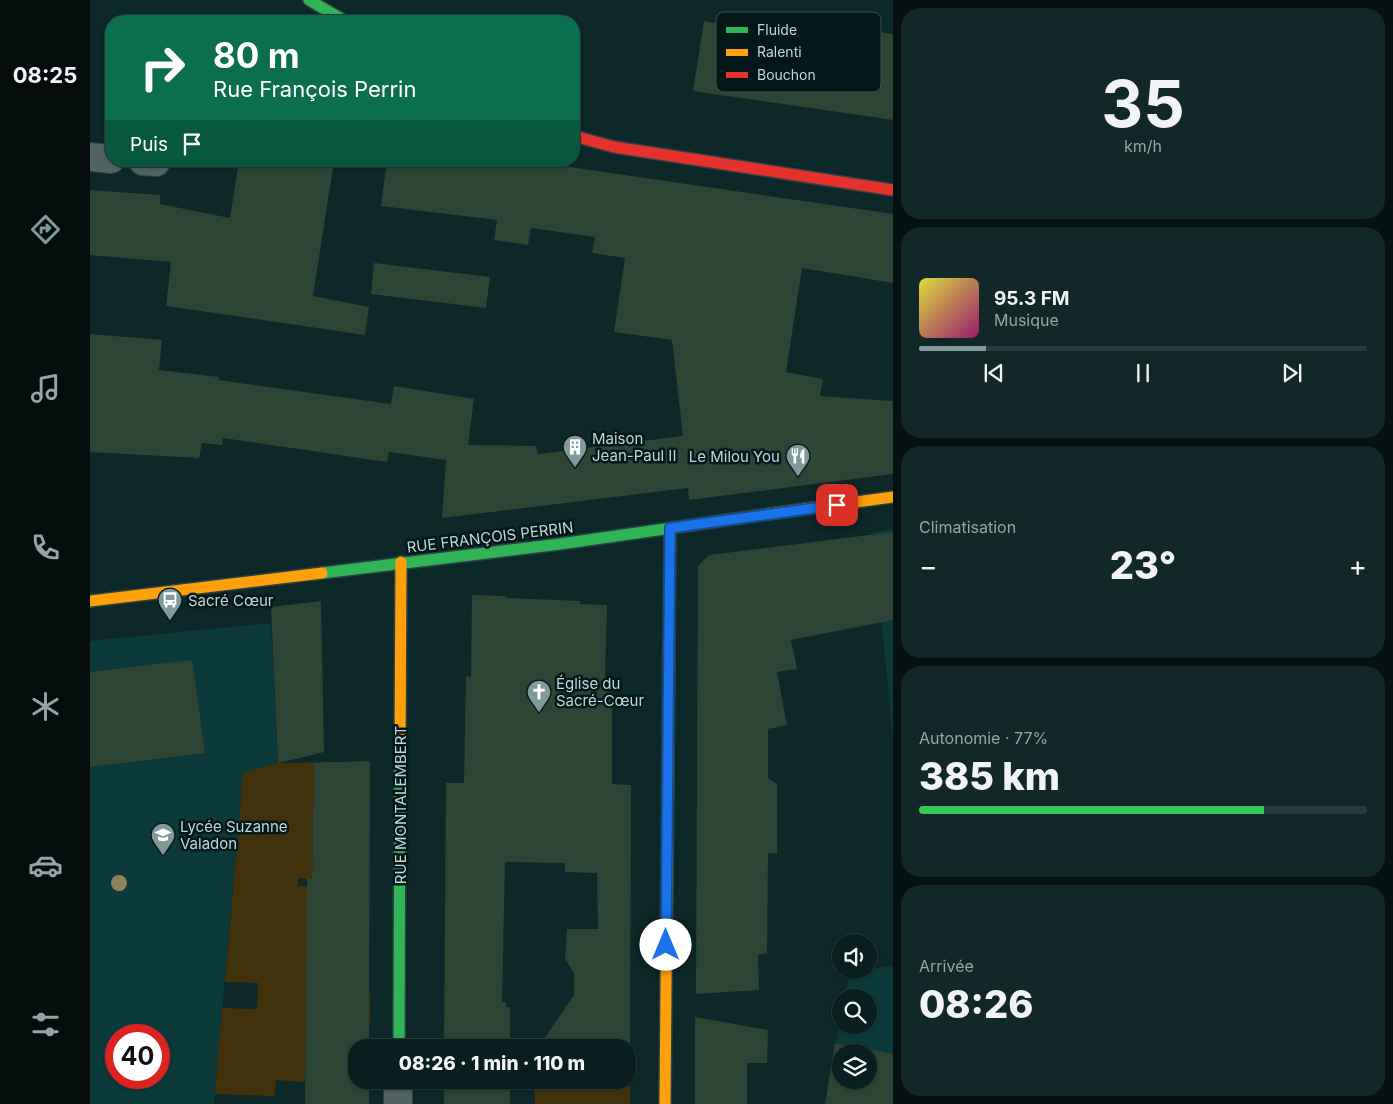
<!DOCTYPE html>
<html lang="fr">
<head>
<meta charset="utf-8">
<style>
	body { margin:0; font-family:Inter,sans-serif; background:#122728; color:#f1f3f6; height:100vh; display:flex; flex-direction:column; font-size:19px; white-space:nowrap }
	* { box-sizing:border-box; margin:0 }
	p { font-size:16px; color:#99a2a4 }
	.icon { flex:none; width:28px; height:28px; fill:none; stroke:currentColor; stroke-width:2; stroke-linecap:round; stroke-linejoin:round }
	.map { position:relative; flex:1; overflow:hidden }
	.details { display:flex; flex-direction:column; gap:8px; padding:8px; background:#051011; width:500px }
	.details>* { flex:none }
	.guide { position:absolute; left:15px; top:15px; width:475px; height:152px; border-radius:20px; box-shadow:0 1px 4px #0004,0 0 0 1px #293c3d; background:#0b6e4f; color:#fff; overflow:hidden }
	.buttons { position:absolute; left:742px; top:934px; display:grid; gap:10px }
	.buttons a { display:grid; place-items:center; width:45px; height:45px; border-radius:50%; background:#091e1f; box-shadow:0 1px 4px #0004,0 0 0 1px #293c3d; font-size:25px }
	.speed { position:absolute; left:15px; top:1024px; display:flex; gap:10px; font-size:25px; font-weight:700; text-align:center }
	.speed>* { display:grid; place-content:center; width:65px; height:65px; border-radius:50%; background:#091e1f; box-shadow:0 1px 4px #0004,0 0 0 1px #293c3d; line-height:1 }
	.speed .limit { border:8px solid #d22; background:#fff; color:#111 }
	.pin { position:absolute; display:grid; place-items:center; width:42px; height:42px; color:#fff; margin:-21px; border-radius:10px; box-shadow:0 2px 8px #0006 }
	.me { position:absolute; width:55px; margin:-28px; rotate:0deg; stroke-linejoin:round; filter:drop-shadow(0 0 4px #0008) }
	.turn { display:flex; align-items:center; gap:18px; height:105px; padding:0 25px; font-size:22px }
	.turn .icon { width:65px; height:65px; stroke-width:2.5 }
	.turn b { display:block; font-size:35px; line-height:42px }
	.then { display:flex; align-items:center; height:48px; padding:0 25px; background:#0003; gap:10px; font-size:19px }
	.big { font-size:38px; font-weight:800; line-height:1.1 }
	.details .card { flex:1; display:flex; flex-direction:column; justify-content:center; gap:8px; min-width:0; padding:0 18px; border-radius:20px; background:#122728 }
	.details .dial { align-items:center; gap:0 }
	.dial b { font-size:65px; line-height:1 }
	.song { display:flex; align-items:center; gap:15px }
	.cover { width:60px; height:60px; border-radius:8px; background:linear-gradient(135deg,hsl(60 70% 55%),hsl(320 70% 35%)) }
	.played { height:5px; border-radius:2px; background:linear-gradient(90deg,#809a9a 15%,#293c3d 15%) }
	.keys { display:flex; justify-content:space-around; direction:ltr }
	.heat { display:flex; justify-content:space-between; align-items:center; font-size:28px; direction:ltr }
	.charge { height:8px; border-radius:4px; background:linear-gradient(90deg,#34c759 77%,#293c3d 0) }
	.trip { position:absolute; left:258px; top:1039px; width:288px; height:50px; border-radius:20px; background:#091e1f; box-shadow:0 1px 4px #0004,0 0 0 1px #293c3d; font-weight:800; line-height:50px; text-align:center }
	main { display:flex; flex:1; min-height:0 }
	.tab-bar { display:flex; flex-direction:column; width:90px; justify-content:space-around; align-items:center; background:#040c0c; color:#99a2a4 }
	.tab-bar .icon { width:35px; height:35px }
	.tab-bar .selected { color:#809a9a }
	.tab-bar b { font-size:22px; color:#f1f3f6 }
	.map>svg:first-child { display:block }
</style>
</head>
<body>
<main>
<nav class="tab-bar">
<b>08:25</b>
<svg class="icon selected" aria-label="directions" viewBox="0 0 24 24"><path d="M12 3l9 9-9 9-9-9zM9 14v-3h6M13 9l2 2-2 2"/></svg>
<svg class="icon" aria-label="music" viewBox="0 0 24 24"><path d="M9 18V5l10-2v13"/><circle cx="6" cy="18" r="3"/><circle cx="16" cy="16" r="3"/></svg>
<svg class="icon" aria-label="phone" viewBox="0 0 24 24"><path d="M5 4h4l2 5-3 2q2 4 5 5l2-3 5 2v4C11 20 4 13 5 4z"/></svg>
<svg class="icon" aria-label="climate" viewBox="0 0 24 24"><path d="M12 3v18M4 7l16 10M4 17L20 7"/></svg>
<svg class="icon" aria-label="car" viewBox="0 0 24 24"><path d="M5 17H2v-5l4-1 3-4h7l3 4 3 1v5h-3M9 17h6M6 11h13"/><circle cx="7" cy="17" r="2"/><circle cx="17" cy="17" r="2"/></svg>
<svg class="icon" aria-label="filters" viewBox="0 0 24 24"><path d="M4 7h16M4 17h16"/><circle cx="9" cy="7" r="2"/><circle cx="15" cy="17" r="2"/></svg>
</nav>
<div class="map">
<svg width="803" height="1104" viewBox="0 0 803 1104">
	<rect width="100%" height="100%" fill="#0c2829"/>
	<!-- built -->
	<path fill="#0c393a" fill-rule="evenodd" d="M 803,529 L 803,740 L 783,534 L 783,532 Z
		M 181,623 L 188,763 L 153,773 L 124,1104 L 0,1104 L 0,641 ZM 26,1035 L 69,1035 L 69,1078 L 26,1078 Z
		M 803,966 L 803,1104 L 735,1104 L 751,1018 L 751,1025 L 779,1025 L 779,998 L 755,997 L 760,972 ZM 751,1052 L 779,1052 L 779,1080 L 751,1080 Z"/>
	<!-- green -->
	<path fill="#42320b" d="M 243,762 L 244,779 L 224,778 L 222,879 L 208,878 L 208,886 L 217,886 L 219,993 L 280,994 L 280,1023 L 216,1022 L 215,1082 L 186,1080 L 184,1096 L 125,1094 L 132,1008 L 167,1009 L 168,983 L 135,982 L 153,773 L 188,763 Z
		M 540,1047 L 540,1104 L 445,1104 L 444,1081 L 417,1081 L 417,1080 L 536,1080 L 536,1048 L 399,1048 Z"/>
	<!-- building -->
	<path fill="#2d4535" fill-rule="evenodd" d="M 614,21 L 732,38 L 734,24 L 803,34 L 803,120 L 603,91 Z
		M 149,161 L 244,161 L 223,296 L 279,307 L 275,335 L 76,306 L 81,262 L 0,255 L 0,190 L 70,195 L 70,204 L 140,218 Z
		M 297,161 L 438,161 L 803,214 L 803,283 L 712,268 L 696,372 L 733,379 L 730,396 L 803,401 L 803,474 L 599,500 L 598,488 L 352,518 L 356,460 L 299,452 L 297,462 L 133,438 L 132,445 L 112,443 L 109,458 L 0,452 L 0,334 L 72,340 L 69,370 L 129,377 L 128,380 L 301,404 L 304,386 L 384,399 L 378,445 L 446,446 L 448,454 L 593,436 L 582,340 L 524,332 L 535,258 L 502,253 L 505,237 L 441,228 L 438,245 L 404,240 L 407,220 L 291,206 Z
		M 284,263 L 400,277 L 396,308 L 281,294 Z
		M 803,532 L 803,620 L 701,640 L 707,669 L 687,672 L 697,725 L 678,729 L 678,778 L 687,784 L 687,854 L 678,853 L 677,953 L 668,955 L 669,990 L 606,994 L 608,566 L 619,555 Z
		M 382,595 L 415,596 L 416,598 L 490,601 L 490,604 L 517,605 L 515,677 L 522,677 L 522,784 L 541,785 L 540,1047 L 506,1047 L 506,1041 L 454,1039 L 484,995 L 484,973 L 475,959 L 477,929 L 508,929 L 507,873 L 475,872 L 475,863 L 415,862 L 412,1002 L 416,1002 L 416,1007 L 420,1007 L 420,1048 L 354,1048 L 356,783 L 374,783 L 376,676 L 381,677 Z
		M 231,601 L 234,752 L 188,763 L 181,607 Z
		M 102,660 L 115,753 L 0,767 L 0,672 Z
		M 280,761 L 279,1048 L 266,1048 L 266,1080 L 279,1080 L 279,1104 L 215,1104 L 217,878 L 222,879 L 224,763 Z
		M 605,1017 L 678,1030 L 677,1063 L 657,1063 L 657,1104 L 605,1104 Z
		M 745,1043 L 803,1054 L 803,1104 L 735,1104 ZM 751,1052 L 779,1052 L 779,1080 L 751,1080 Z
		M 354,1080 L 420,1080 L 420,1104 L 354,1104 Z"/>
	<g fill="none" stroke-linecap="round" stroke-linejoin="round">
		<defs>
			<path id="street" d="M 0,157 L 21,159
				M 53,161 L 66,162
				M 308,1104 L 308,1080"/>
			<path id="fast" d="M 219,0 L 255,21
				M 232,573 L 470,544 L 679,514
				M 309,1048 L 310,751"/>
			<path id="slow" d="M 679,514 L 803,497
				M 0,601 L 232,573
				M 310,751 L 311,562
				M 575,1104 L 578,752"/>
			<path id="jam" d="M 484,136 L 524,147 L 803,190
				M 578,752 L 580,528"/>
		</defs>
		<!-- street casing -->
		<use href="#street" stroke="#2e4141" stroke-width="30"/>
		<!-- fast casing -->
		<use href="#fast" stroke="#2e4141" stroke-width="14"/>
		<!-- slow casing -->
		<use href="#slow" stroke="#2e4141" stroke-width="14"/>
		<!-- jam casing -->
		<use href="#jam" stroke="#2e4141" stroke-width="14"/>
		<!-- street -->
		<use href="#street" stroke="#516363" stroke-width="28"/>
		<!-- fast -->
		<use href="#fast" stroke="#30b455" stroke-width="11"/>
		<!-- slow -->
		<use href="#slow" stroke="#ff9f0a" stroke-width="11"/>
		<!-- jam -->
		<use href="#jam" stroke="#e5322d" stroke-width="11"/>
	</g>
	<!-- trees -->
	<circle fill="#8d825e" cx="29" cy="883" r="8"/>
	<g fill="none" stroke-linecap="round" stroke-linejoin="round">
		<defs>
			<path id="route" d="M 576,945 L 580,528 L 747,505"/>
		</defs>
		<!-- route casing -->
		<use href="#route" stroke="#114b97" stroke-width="12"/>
		<!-- route -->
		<use href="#route" stroke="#1a73e8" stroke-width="9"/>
	</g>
	<!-- icons -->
	<defs>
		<symbol id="building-pin" viewBox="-11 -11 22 30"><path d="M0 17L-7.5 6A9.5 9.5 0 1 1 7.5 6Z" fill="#809a9a" stroke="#051819"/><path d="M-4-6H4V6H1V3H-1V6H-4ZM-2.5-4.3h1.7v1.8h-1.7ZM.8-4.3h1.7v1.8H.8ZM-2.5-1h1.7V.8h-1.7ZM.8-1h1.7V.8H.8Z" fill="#fff"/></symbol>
		<symbol id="restaurant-pin" viewBox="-11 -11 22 30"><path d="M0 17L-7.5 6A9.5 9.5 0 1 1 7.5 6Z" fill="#809a9a" stroke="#051819"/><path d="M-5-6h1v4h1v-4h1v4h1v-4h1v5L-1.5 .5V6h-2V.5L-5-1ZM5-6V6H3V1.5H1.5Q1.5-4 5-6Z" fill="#fff"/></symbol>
		<symbol id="bus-pin" viewBox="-11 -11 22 30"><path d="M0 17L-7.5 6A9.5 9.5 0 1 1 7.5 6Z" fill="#809a9a" stroke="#051819"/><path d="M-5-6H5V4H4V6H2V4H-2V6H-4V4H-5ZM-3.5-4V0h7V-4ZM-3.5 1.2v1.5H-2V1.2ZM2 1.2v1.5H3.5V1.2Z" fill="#fff"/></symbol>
		<symbol id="church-pin" viewBox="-11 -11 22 30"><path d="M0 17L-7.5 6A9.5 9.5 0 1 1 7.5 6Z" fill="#809a9a" stroke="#051819"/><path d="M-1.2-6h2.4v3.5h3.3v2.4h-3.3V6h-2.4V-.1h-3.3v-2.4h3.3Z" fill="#fff"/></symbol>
		<symbol id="school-pin" viewBox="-11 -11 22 30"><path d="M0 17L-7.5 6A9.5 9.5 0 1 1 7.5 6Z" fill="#809a9a" stroke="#051819"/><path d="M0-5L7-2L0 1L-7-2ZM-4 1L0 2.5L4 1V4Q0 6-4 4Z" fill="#fff"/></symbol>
	</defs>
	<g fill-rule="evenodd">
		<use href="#building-pin" x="471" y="433" width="28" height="38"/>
		<use href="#restaurant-pin" x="694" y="442" width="28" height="38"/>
		<use href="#bus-pin" x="66" y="586" width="28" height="38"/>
		<use href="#church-pin" x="435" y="678" width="28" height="38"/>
		<use href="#school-pin" x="59" y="821" width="28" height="38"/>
	</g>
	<g text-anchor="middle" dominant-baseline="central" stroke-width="5" stroke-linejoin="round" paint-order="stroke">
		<!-- poi labels -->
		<g font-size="15" fill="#bfd7d7" stroke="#051819" text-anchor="start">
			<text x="502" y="438">Maison<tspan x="502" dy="17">Jean-Paul II</tspan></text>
			<text x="690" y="456" text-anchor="end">Le Milou You</text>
			<text x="98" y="600">Sacré Cœur</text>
			<text x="466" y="683">Église du<tspan x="466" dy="17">Sacré-Cœur</tspan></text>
			<text x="90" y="826">Lycée Suzanne<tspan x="90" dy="17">Valadon</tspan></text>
		</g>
		<!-- street labels -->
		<g font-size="15" fill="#bfd7d7" stroke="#051819">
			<text transform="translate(400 537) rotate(-7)">RUE FRANÇOIS PERRIN</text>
			<text transform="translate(310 805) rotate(-90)">RUE MONTALEMBERT</text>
		</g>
	</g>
	<!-- legend -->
	<rect x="626" y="12" width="165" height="80" rx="8" fill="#051819" stroke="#3d5152" stroke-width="1"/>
	<rect x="636" y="27" width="22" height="6" fill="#30b455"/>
	<rect x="636" y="49" width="22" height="7" fill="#ff9f0a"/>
	<rect x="636" y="72" width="22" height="6" fill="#e5322d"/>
	<g font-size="14" fill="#bfd7d7">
		<text x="667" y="35">Fluide</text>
		<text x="667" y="57">Ralenti</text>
		<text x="667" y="80">Bouchon</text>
	</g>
</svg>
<div class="buttons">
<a><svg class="icon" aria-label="sound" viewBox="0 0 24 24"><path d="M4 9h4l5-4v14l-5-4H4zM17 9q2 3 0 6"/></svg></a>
<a><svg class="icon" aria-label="search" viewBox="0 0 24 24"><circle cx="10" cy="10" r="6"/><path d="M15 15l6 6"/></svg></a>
<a><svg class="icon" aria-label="layers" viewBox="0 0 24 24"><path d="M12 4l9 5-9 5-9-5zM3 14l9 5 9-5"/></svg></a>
</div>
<div class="speed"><div class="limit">40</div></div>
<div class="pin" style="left:747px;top:505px;background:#d93025"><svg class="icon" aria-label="arrive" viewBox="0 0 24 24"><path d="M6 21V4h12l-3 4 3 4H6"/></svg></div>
<svg class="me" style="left:576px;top:945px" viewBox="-20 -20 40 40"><circle r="19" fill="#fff"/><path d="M0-13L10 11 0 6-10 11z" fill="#1a73e8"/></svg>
<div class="trip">08:26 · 1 min · 110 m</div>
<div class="guide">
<div class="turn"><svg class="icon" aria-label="right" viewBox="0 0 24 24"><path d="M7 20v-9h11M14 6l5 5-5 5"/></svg><div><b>80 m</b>Rue François Perrin</div></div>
<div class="then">Puis<svg class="icon" aria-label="arrive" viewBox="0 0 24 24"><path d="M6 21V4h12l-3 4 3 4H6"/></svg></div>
</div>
</div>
<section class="details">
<div class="card dial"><b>35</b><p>km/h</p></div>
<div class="card">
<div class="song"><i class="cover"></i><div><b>95.3 FM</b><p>Musique</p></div></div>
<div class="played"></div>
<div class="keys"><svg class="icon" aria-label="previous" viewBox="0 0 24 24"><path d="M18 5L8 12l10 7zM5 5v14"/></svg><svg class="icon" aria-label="pause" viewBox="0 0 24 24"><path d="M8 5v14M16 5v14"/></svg><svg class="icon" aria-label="next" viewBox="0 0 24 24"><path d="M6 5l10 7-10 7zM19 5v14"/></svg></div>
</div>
<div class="card"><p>Climatisation</p>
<div class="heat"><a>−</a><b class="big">23°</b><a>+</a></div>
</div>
<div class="card"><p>Autonomie · 77%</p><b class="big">385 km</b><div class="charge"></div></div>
<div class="card"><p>Arrivée</p><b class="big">08:26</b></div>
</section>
</main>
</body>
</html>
